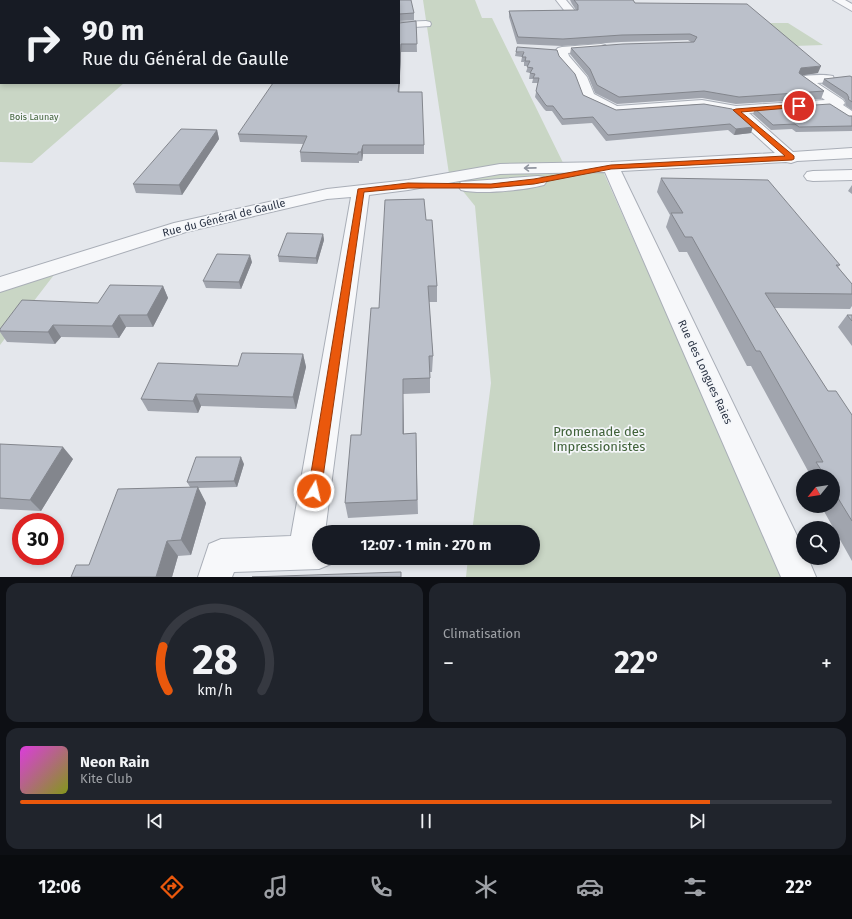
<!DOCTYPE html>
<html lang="fr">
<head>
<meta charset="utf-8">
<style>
	body { margin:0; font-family:"Fira Sans",sans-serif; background:#20242c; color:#f1f3f6; height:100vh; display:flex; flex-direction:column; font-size:15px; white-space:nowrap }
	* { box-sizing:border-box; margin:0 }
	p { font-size:13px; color:#9ea1a6 }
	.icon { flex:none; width:22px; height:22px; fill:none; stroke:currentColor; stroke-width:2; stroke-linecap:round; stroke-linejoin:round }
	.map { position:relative; height:577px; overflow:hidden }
	.panel { display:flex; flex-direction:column; gap:6px; padding:6px; background:#0d0f14; flex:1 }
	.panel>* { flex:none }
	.top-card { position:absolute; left:0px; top:0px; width:400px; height:84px; box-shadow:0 2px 6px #0003; background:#171b24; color:#f1f3f6; overflow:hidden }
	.needle { width:26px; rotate:240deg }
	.fabs { position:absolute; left:796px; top:469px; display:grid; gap:8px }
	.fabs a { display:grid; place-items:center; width:44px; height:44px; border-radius:50%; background:#171b24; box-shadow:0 2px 6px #0003; font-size:20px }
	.speed { position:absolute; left:12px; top:513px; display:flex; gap:8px; font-size:20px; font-weight:700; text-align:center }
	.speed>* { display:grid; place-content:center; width:52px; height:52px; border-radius:50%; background:#171b24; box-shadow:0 2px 6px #0003; line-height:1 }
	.speed .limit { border:6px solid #d22; background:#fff; color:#111 }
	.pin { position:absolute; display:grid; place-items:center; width:34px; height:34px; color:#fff; margin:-17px; border:2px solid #fff; border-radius:50%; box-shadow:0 1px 4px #0007 }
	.me { position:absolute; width:44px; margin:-22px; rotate:9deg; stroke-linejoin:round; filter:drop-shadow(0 0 3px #0008) }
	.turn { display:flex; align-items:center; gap:14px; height:84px; padding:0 16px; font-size:18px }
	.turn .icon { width:52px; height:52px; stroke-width:2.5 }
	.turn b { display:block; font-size:28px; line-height:34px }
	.big { font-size:30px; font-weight:700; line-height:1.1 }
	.panel .tile { flex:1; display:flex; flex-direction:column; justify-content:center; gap:6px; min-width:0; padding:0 14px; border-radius:12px; background:#20242c }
	.panel .dial { align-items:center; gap:0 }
	.dial svg { height:104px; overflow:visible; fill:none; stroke:#363941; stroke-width:7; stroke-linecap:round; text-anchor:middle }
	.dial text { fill:#f1f3f6; stroke:none }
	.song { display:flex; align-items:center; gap:12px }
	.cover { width:48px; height:48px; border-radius:6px; background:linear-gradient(135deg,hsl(300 70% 55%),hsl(70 70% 35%)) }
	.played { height:4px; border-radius:2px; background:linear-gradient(90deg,#ea580c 85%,#363941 85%) }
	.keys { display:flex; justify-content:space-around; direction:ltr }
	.heat { display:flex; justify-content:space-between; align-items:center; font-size:22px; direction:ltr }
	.panel .tiles { flex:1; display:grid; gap:6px; grid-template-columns:1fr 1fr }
	.tile:last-child { grid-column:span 2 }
	.trip { position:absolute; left:312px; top:525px; width:228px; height:40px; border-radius:20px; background:#171b24; box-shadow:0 2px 6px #0003; font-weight:700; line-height:40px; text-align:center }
	.tabs { display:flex; height:64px; justify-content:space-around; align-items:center; background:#090b0e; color:#9ea1a6 }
	.tabs .icon { width:28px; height:28px }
	.tabs .current { color:#ea580c }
	.tabs b { font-size:18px; color:#f1f3f6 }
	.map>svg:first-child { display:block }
</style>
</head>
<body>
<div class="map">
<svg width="852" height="577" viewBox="0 0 852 577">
	<rect width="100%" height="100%" fill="#e4e7ec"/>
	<!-- green -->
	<path fill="#c9d6c5" d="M 423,0 L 475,0 L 482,18 L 492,18 L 569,175 L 602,169 L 784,577 L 466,577 L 468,558 L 533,558 L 533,532 L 472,532 L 491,383 L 475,206 L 449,174 Z
		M 761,23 L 788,23 L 823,45 L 794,46 Z
		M 0,79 L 1,83 L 124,83 L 32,163 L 0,162 Z
		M 57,271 L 0,345 L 0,289 Z"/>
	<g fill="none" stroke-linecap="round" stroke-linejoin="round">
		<defs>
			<path id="street" d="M 556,0 L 566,0 L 576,12 L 571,15 L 567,14 Z
				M 833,0 L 845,0 L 852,4 L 852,11 Z
				M 426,21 L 430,22 L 431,24 L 430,26 L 399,28 L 399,22 Z
				M 601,44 L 605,45 L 607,47 L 605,49 L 568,53 L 569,56 L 587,77 L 594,94 L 617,106 L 702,100 L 736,106 L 825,100 L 797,80 L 798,77 C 808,75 823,74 833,76 L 834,79 L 833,82 L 817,83 L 843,100 L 845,103 L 843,105 L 852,111 L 852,121 L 847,120 L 828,108 L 749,113 L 793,152 L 852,148 L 852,158 L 797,161 L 791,163 L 786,162 L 621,171 L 803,548 L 803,558 L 808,558 L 816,577 L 781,577 L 605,172 L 500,174 L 408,190 L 369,195 L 325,532 L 319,532 L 319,558 L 333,558 L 331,564 L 319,569 L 234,572 L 232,577 L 198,577 L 209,544 L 221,539 L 291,536 L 351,197 L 327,199 L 186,232 L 0,292 L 0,277 L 174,223 L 327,189 L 408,180 L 500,164 L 611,162 L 775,153 L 731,113 L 702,108 L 615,114 L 583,99 L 575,78 L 557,57 L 556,50 L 558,48 L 562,47 Z
				M 852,170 L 852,180 L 813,181 L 807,180 L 804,176 L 807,172 L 813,171 Z
				M 538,176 L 544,177 L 547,181 L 544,185 C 524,190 481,195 461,190 L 458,186 L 461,182 Z"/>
		</defs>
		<!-- street casing -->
		<use href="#street" stroke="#a9aeb7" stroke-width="2"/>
		<!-- street -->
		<use href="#street" fill="#f7f8fa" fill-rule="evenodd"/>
	</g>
	<!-- wall -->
	<path fill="#a1a5ae" d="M 570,0 L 633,0 L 635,3 L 818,73 L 802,75 L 824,91 L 821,99 L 736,104 L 702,98 L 617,104 L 595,93 L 588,76 L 570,54 L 571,48 L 691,42 L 688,40 L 621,42 L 562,46 L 517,44 L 509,17 L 509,11 L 576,10 L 572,4 Z
		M 399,1 L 414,13 L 414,20 L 399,21 Z
		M 1,9 L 1,56 L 0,56 L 0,10 Z
		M 416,21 L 417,52 L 401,52 L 399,92 L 424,145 L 424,154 L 363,154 L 362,161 L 359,161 L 359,163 L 301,162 L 300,152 L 303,144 L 240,142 L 238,134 L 399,23 Z
		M 516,52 L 559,56 L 583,95 L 616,110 L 704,104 L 751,133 L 734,135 L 728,130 L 606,141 L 592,123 L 562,125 L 552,111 L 546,111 L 544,109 L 535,97 L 538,83 L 532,83 L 533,79 L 529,79 L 530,73 L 526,72 L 528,66 L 524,66 L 524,62 L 521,62 L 522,57 L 515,56 Z
		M 852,77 L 852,110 L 845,105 L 846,103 L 844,99 L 822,84 L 824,79 Z
		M 755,109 L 852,116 L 852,131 L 796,132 L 792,129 L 771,130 L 753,114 Z
		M 217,130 L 219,139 L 182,195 L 136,193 L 133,184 Z
		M 661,178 L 840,265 L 838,267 L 852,284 L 852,306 L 850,309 L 774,308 L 828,391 L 852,415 L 852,561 L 821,506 L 833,506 L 833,476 L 804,476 L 808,471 L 751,366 L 747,366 L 687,252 L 679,252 L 666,227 L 670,215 L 657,192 Z
		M 852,185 L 852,194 L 848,191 Z
		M 426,220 L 437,286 L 437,302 L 429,302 L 433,356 L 432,372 L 430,372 L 430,393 L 403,394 L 404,434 L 416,433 L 418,514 L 348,518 L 345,503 L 361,435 L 379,308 Z
		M 323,234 L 324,240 L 317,264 L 279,262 L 278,256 Z
		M 252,262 L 241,289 L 206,288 L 203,281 Z
		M 163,286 L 168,298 L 153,327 L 126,327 L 119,338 L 61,337 L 55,344 L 7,342 L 0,332 L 0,329 Z
		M 847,315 L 852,315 L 852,346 L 838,327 Z
		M 303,354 L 306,367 L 296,409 L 201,406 L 198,413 L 148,411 L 141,399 L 238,366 Z
		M 0,444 L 73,459 L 41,511 L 0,509 Z
		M 244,464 L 237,487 L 198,488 L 206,503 L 191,555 L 178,556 L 172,577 L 71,577 L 89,565 L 190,487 L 187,482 Z"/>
	<!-- shaded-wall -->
	<path fill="#83868d" d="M 401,44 L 401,52 L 399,100 L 398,92 Z
		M 821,66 L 818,73 L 798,76 L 801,68 Z
		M 753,127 L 751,133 L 734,135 L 736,129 Z
		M 217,130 L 219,139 L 182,195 L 179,185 Z
		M 363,145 L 363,154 L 362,161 L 361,152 Z
		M 323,234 L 324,240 L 317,264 L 316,258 Z
		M 250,255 L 252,262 L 241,289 L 239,282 Z
		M 163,286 L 168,298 L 153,327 L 147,315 Z
		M 119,315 L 126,327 L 119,338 L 112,326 Z
		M 53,325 L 61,337 L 55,344 L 48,332 Z
		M 303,354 L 306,367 L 296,409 L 293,397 Z
		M 403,379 L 403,394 L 404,449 L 403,434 Z
		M 196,394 L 201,406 L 198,413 L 193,401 Z
		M 63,447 L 73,459 L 41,511 L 30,500 Z
		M 241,457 L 244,464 L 237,487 L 234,481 Z
		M 198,487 L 206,503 L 191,555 L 181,540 Z
		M 167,541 L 178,556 L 172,577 L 156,577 Z"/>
	<!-- building -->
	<path fill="#bbc0ca" stroke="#83868d" d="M 44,0 L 411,0 L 414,13 L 399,14 L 399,1 L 17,1 L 43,1 Z
		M 574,0 L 633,0 L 635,3 L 747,4 L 821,66 L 801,68 L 799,73 L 824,91 L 739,97 L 704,91 L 619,97 L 597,85 L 590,69 L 571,48 L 623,44 L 694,42 L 697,37 L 690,34 L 622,35 L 563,39 L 518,37 L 509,11 L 578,10 L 578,5 Z
		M 1,9 L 1,49 L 0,49 L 0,10 Z
		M 416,21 L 417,44 L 401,44 L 399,79 L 399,23 Z
		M 517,47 L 557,50 L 559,56 L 575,74 L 583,95 L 616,110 L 704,104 L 732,109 L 753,127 L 736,129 L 730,124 L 608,135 L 593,117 L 563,119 L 553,106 L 547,106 L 545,104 L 536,91 L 539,78 L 533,78 L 535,74 L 530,73 L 533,68 L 527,67 L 530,61 L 525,61 L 526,57 L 522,57 L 524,52 L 516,52 Z
		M 850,76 L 852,77 L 852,102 L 848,99 L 849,98 L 847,94 L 824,79 Z
		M 273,83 L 399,83 L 398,92 L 422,92 L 424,145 L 363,145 L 361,152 L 358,152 L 358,154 L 300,152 L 307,136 L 238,134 Z
		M 830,104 L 849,116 L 852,116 L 852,126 L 799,127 L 795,124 L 773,125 L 755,109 Z
		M 181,129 L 217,130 L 179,185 L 133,184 Z
		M 661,178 L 768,180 L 840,265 L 836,265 L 852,284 L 852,294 L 765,293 L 828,391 L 836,391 L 852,415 L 852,521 L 833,490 L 833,476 L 825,476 L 816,462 L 823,462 L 760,351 L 756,351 L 692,237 L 685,237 L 671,213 L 683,213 Z
		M 424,199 L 426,220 L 432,220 L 437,286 L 428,286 L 433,356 L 429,356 L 430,378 L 403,379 L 403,434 L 416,433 L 417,500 L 345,503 L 351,435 L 361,435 L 371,308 L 379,308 L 385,200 Z
		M 287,233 L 323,234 L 316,258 L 278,256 Z
		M 217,254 L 250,255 L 239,282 L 203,281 Z
		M 110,285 L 163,286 L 147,315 L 119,315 L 112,326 L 53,325 L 48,332 L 0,331 L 0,329 L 22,300 L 98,303 Z
		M 847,315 L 852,315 L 852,321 Z
		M 242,353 L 303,354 L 293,397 L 196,394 L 193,401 L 141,399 L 158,363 L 238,366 Z
		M 0,444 L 63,447 L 30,500 L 0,498 Z
		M 196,457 L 241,457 L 234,481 L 187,482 Z
		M 198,487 L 181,540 L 167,541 L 156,577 L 71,577 L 76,565 L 89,565 L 118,489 Z
		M 401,572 L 401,577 L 252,577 Z"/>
	<!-- one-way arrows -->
	<defs><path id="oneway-shaft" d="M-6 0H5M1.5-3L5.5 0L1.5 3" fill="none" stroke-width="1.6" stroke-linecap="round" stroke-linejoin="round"/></defs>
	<use stroke="#9196a0" href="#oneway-shaft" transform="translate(530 168) rotate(179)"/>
	<!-- route -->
	<path fill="#ea580c" stroke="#983908" d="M 799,104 L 802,106 L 801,107 L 741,112 L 794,156 L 794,159 L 792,160 L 611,169 L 534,184 L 491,188 L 408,188 L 364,192 L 321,491 L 319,495 L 314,497 L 310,495 L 308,491 L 358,189 L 408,183 L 491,184 L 534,179 L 611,165 L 785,156 L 733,110 L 736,109 Z"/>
	<g text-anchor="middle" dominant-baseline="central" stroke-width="3.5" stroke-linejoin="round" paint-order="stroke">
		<!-- far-park labels -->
		<g font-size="9" fill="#3f6138" stroke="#f4f6f9">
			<text x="34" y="117">Bois Launay</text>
		</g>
		<!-- street labels -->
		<g font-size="11" fill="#2b3445" stroke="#f4f6f9">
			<text transform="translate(224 218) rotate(-14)">Rue du Général de Gaulle</text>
			<text transform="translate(705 372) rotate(65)">Rue des Longues Raies</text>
		</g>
		<!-- near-park labels -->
		<g font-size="13" fill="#3f6138" stroke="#f4f6f9">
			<text x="599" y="431">Promenade des<tspan x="599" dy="15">Impressionistes</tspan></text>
		</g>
	</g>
</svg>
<div class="fabs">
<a><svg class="needle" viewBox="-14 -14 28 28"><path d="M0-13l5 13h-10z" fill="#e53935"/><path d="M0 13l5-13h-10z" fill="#9ea1a6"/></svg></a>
<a><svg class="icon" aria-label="search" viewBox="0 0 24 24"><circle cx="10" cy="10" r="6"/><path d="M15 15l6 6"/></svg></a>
</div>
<div class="speed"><div class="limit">30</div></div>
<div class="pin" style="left:799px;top:106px;background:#d93025"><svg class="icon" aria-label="arrive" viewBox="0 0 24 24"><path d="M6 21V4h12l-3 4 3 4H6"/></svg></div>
<svg class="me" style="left:314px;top:491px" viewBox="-20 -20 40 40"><circle r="17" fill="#ea580c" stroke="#fff" stroke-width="3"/><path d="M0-11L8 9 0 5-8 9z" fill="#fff"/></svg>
<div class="trip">12:07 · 1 min · 270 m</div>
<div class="top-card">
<div class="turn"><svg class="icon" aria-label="right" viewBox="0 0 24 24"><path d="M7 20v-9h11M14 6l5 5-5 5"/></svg><div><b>90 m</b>Rue du Général de Gaulle</div></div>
</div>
</div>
<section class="panel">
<div class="tiles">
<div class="tile dial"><svg viewBox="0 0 100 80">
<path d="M14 69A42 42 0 1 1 86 69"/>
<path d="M14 69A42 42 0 0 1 10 35" stroke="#ea580c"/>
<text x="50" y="56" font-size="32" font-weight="700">28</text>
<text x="50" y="72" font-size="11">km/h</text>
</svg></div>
<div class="tile"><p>Climatisation</p>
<div class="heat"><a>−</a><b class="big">22°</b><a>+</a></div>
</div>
<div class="tile">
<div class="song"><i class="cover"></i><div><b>Neon Rain</b><p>Kite Club</p></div></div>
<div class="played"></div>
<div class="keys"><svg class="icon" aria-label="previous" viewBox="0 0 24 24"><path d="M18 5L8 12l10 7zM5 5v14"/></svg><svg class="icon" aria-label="pause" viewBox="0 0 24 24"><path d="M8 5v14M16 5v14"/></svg><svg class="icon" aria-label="next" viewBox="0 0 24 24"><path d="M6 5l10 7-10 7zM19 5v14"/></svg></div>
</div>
</div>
</section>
<nav class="tabs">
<b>12:06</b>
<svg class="icon current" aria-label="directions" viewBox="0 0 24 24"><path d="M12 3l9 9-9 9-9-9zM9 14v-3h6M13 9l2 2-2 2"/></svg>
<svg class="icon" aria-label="music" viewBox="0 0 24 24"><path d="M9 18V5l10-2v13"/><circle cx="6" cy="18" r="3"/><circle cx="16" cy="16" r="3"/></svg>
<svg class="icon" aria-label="phone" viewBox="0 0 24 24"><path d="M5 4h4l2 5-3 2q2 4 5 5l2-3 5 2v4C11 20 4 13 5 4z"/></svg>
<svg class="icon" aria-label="climate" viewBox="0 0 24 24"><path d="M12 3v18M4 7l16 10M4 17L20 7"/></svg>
<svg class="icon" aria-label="car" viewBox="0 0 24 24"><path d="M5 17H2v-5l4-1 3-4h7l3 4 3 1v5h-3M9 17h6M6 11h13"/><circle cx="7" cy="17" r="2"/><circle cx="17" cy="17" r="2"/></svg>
<svg class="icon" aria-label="filters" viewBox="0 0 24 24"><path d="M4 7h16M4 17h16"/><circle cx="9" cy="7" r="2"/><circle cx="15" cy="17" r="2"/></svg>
<b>22°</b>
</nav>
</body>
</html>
